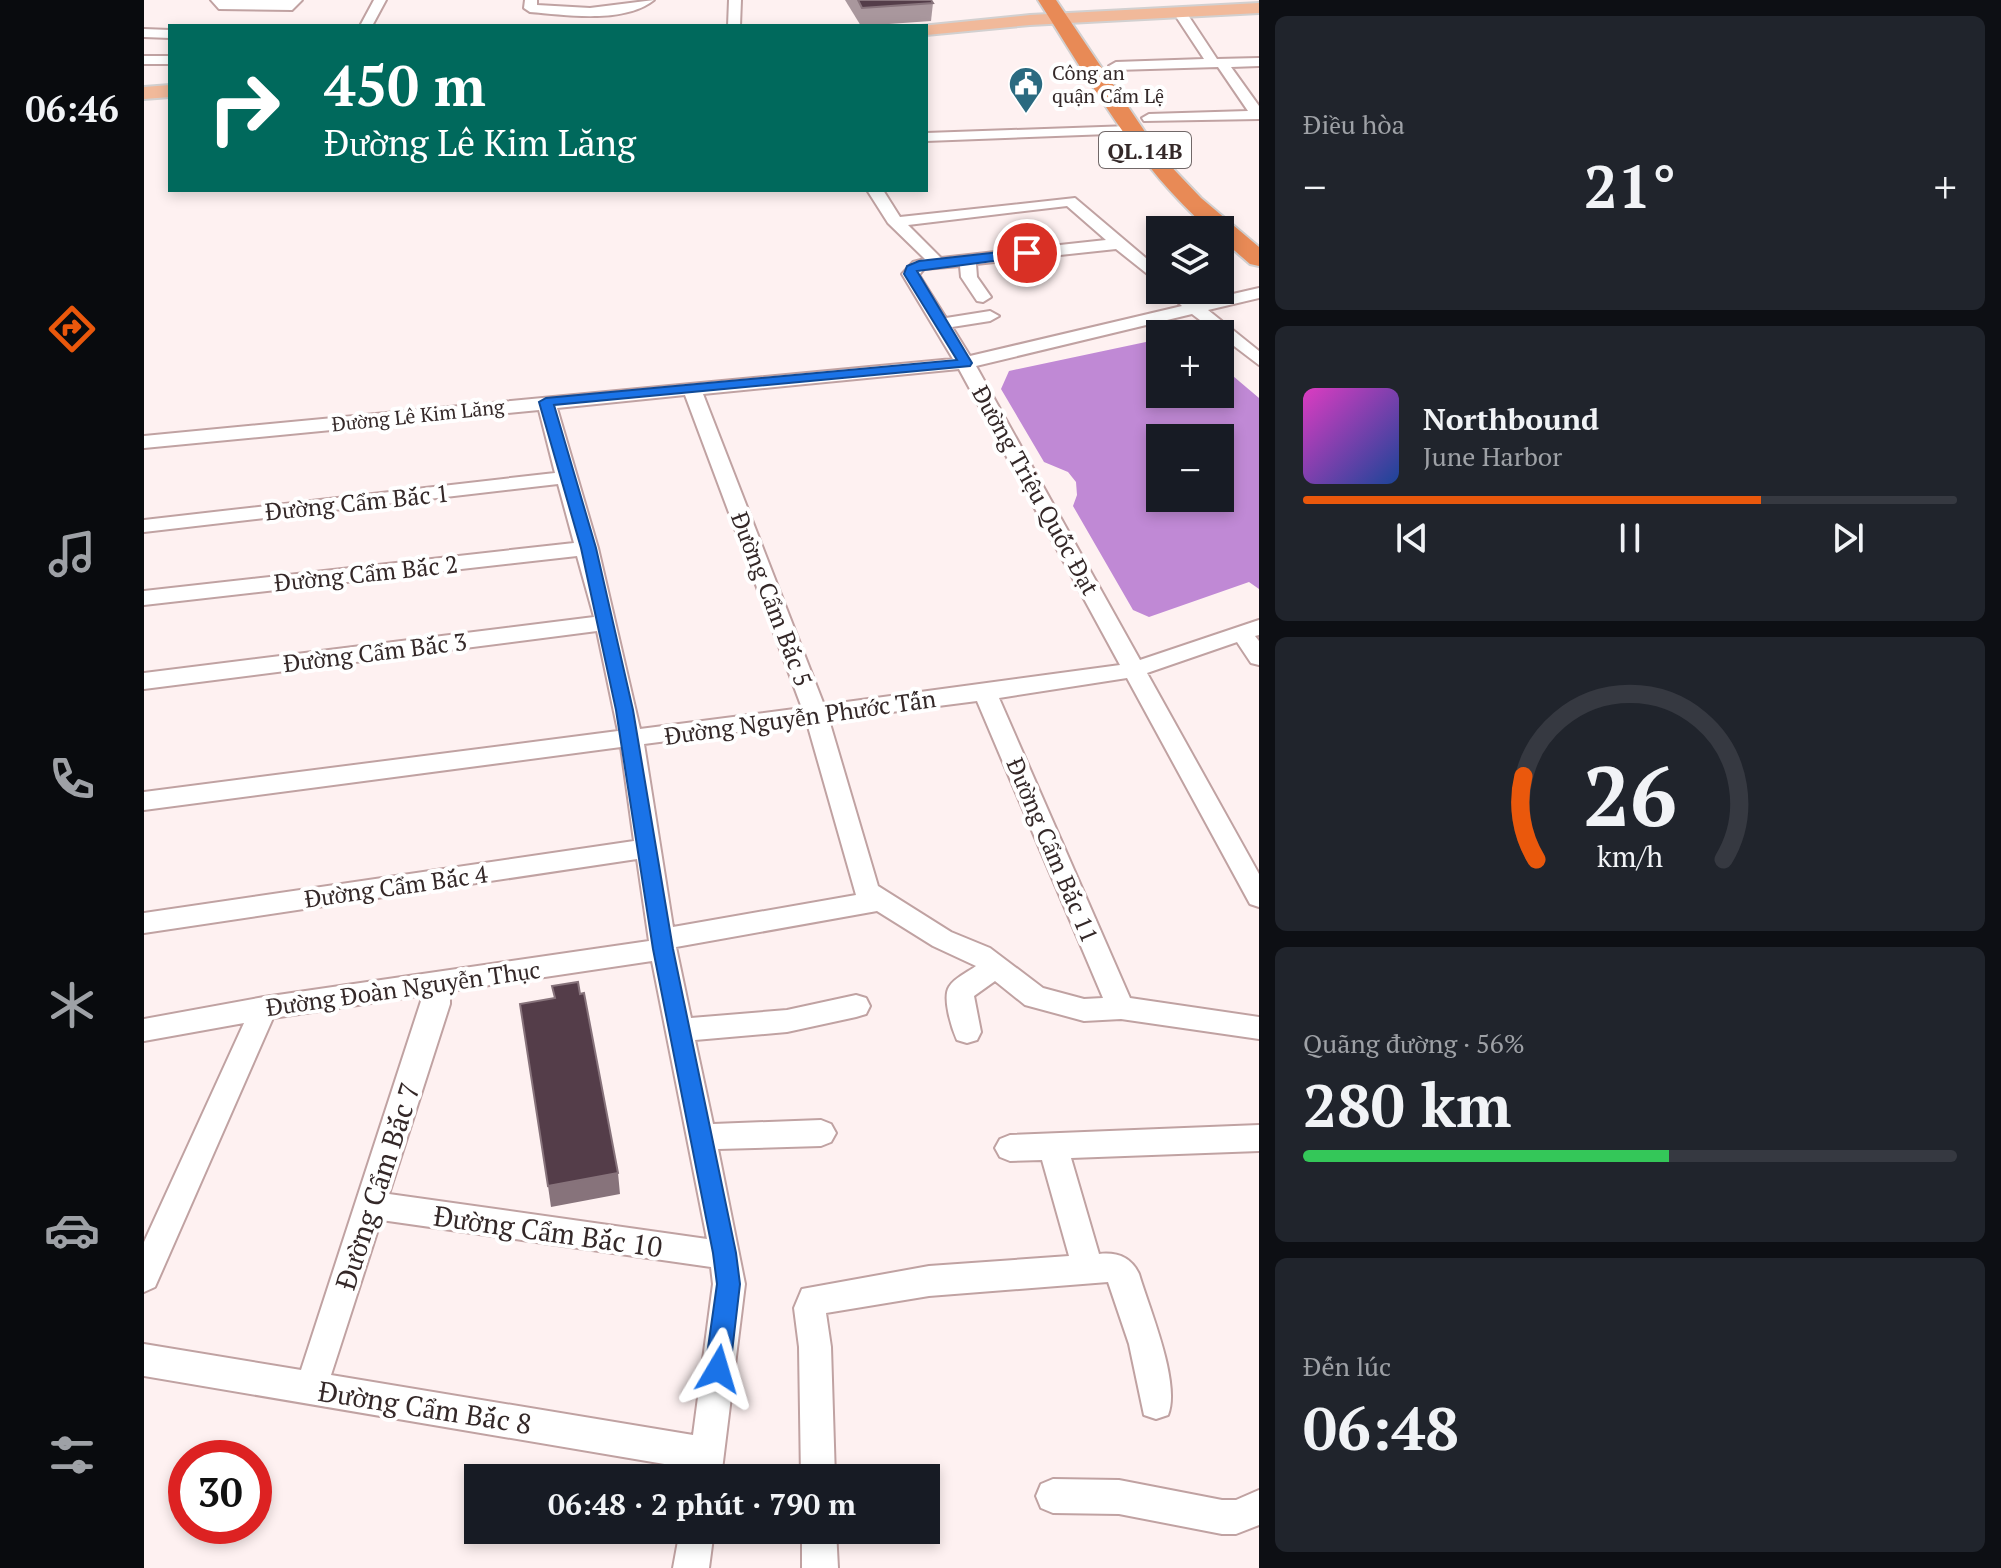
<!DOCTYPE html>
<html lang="vi">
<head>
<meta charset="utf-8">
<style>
	body { margin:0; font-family:"PT Serif",serif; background:#20242c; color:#f1f3f6; height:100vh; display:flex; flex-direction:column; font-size:30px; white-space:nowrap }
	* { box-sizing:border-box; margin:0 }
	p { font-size:26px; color:#9ea1a6 }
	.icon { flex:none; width:44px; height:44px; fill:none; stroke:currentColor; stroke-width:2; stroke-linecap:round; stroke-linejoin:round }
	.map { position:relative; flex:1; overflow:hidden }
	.side { display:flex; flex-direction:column; gap:16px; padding:16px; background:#0d0f14; width:742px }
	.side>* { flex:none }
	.guide { position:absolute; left:24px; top:24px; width:760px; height:168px; border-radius:0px; box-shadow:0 4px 12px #0003; background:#00695c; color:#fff; overflow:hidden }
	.controls { position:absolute; left:1002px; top:216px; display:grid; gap:16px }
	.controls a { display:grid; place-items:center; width:88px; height:88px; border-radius:0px; background:#171b24; box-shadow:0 4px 12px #0003; font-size:40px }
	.speed { position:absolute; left:24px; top:1440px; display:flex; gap:16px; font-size:40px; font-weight:700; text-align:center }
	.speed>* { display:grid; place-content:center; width:104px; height:104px; border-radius:50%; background:#171b24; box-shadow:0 4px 12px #0003; line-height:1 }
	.speed .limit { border:12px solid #d22; background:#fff; color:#111 }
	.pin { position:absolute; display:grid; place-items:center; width:68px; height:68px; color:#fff; margin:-34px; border:4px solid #fff; border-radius:50%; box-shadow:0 2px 8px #0007 }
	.me { position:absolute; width:88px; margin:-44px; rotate:7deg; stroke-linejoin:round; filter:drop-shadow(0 0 6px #0008) }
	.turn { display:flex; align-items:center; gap:28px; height:168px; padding:0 24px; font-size:36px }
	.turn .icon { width:104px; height:104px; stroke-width:2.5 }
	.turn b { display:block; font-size:56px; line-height:68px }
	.big { font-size:60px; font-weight:800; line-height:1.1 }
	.side .tile { flex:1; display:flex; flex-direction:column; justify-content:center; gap:12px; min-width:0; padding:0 28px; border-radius:12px; background:#20242c }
	.side .dial { align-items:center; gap:0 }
	.dial svg { height:208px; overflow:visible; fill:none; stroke:#363941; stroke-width:7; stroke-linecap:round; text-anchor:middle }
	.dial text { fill:#f1f3f6; stroke:none }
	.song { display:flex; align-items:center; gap:24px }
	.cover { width:96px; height:96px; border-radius:12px; background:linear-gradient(135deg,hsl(310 70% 55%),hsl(220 70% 35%)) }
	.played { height:8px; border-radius:4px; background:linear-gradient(90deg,#ea580c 70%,#363941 70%) }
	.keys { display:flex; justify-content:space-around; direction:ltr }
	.heat { display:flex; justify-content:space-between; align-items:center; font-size:44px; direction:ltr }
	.charge { height:12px; border-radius:6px; background:linear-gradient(90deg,#34c759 56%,#363941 0) }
	.trip { position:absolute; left:320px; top:1464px; width:476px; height:80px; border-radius:0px; background:#171b24; box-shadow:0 4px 12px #0003; font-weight:800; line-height:80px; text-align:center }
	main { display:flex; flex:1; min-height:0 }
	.menu { display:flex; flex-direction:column; width:144px; justify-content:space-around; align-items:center; background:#090b0e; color:#9ea1a6 }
	.menu .icon { width:56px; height:56px }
	.menu .current { color:#ea580c }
	.menu b { font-size:36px; color:#f1f3f6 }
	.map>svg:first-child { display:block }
</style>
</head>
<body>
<main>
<nav class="menu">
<b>06:46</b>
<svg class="icon current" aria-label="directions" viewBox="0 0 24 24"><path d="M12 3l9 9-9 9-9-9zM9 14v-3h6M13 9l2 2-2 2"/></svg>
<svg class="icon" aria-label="music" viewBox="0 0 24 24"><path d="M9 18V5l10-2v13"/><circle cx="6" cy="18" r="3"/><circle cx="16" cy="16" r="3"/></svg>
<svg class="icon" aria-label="phone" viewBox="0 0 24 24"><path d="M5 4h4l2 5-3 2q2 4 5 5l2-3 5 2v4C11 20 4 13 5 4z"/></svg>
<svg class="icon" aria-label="climate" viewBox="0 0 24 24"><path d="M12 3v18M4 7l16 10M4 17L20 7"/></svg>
<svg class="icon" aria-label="car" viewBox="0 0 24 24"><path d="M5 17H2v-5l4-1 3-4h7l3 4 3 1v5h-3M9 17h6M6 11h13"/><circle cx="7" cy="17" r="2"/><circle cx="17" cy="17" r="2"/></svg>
<svg class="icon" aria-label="filters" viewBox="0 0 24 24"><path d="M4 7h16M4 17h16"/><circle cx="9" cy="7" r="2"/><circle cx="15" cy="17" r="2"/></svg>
</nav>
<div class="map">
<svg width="1115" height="1568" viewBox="0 0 1115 1568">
	<rect width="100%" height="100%" fill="#fef1f1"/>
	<!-- water -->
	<path fill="#c089d5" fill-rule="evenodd" d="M 1016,339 L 1016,394 L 1076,394 L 1076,365 L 1115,398 L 1115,589 L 1105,582 L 1005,617 L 989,610 L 929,506 L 933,495 L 932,482 L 924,472 L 900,462 L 857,389 L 865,371 ZM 1016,438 L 1076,438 L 1076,498 L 1016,498 Z"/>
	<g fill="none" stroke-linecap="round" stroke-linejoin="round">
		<defs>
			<path id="minor" d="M 67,0 L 158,0 L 148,10 L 75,9 Z
				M 230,0 L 242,0 L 228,26 L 216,26 Z
				M 381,0 L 393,0 L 393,5 L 446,8 L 510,0 C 480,24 422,15 386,12 L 380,8 Z
				M 585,0 L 597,0 L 596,26 L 584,26 Z
				M 1035,8 L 1040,9 L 1073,59 L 1115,58 L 1115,66 L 1087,67 L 1115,106 L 1115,119 L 1000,121 L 998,118 L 1005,114 L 1104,111 L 1074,67 L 972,70 L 965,66 L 972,62 L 1060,59 L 1029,12 Z
				M 0,29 L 26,30 L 26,38 L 0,37 Z
				M 0,56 L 26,56 L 26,64 L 0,64 Z
				M 986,126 L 993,130 L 991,133 L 782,141 L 782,133 Z
				M 723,190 L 739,190 L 756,217 L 931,198 L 1016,270 L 1016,284 L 972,249 L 832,264 L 833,277 L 847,297 L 839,302 L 833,301 L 817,277 L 816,266 L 780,269 L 775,275 L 802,318 L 846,311 L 855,316 L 846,321 L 808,327 L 826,356 L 1038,306 L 1020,290 L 1038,290 L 1054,302 L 1115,288 L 1115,298 L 1064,310 L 1115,351 L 1115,365 L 1048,314 L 832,366 L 996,660 L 1115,620 L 1115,635 L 1111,636 L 1115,641 L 1115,665 L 1107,663 L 1093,642 L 1003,673 L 1115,874 L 1115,907 L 1106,904 L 983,678 L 855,698 L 986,998 L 1115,1017 L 1115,1039 L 977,1019 L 940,1021 L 881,1005 L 851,981 L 830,996 L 837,1032 L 833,1040 L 823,1043 L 813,1040 C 808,1029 798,998 805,987 C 810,978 824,972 832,966 L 789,946 L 733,911 L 532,947 L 547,1018 L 643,1010 L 712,995 L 722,998 L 726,1006 L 722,1014 L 712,1017 L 643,1032 L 551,1040 L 569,1124 L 677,1120 L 687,1124 L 692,1133 L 687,1142 L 677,1146 L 574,1149 L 601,1284 L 577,1478 L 543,1478 L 544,1468 L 0,1376 L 0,1344 L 157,1370 L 279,995 L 129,1018 L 11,1287 L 0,1292 L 0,1242 L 100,1023 L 0,1041 L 0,1019 L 120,997 L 505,941 L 493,859 L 0,933 L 0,913 L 490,841 L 477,747 L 0,810 L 0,792 L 474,731 L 453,631 L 0,689 L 0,673 L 450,617 L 433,556 L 0,605 L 0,591 L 430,543 L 414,484 L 0,532 L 0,520 L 411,473 L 395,410 L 0,448 L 0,436 L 809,359 L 758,274 L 769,262 L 781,259 L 744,223 ZM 923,206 L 962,240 L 797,258 L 764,225 ZM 815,369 L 976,665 L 680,705 L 559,394 ZM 541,395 L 658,708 L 496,729 L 454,548 L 413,408 ZM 833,701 L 959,998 L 940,999 L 899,988 L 846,948 L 807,932 L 734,886 L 685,720 ZM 663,723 L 712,895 L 529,927 L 500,744 ZM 508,961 L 563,1239 L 245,1194 L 306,1004 L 306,991 ZM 237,1220 L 567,1267 L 569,1284 L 549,1435 L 187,1375 Z
				M 1115,1125 L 1115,1151 L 927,1158 L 955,1254 C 973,1252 987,1257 995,1274 C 1005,1308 1037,1383 1024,1415 L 1012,1419 L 1000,1415 L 985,1344 L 964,1282 L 785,1296 L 682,1313 L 687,1347 L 691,1478 L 657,1478 L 655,1347 L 650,1308 L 658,1289 L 785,1266 L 925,1256 L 898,1160 L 866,1161 L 856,1157 L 851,1148 L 856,1139 L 866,1135 Z
				M 909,1479 L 975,1480 L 1078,1500 L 1092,1500 L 1115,1490 L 1115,1525 L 1092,1534 L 1078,1534 L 975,1514 L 909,1513 L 897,1508 L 892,1496 L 897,1484 Z
				M 536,1530 L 570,1530 L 565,1568 L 529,1568 Z
				M 658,1530 L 692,1530 L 694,1568 L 658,1568 Z"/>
			<path id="major" d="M 1115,3 L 1115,13 L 886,25 L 782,35 L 782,26 L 777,26 L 886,15 Z
				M 26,85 L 26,97 L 0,99 L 0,87 Z"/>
			<path id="highway" d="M 894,0 L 912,0 L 1018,157 L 1057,198 L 1115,247 L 1115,266 L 1106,264 L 1076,238 L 1076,230 L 1066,230 C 993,167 946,81 894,0 Z"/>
		</defs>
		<!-- minor casing -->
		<use href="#minor" stroke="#c0a2a2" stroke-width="4"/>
		<!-- major casing -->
		<use href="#major" stroke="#d2d0d0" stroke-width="4"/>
		<!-- highway casing -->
		<use href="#highway" stroke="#d2d0d0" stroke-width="4"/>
		<!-- minor -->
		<use href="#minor" fill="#fff" fill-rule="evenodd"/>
		<!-- major -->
		<use href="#major" fill="#f1b99a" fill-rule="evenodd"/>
		<!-- highway -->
		<use href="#highway" fill="#e88a56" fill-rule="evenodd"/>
	</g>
	<!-- wall -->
	<path fill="#a9979d" d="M 701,0 L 787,0 L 789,3 L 787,21 L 717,26 Z"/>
	<!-- shaded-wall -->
	<path fill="#87737b" d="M 474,1173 L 476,1194 L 407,1207 L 404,1186 Z"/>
	<!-- building -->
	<path fill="#543d49" stroke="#87737b" stroke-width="2" d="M 714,0 L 787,0 L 789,3 L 718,8 Z
		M 434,982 L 436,994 L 440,993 L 474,1173 L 404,1186 L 376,1004 L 411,998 L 408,986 Z"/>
	<!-- route -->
	<path fill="#1a73e8" stroke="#114b97" stroke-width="2" d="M 883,249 L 889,253 L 888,256 L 773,271 L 828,363 L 826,366 L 410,405 L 452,548 L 489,710 L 529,949 L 592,1253 L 596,1284 L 586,1369 L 583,1377 L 574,1381 L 565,1377 L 561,1369 L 573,1284 L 569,1253 L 509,949 L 472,710 L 437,548 L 395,402 L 402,398 L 813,360 L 760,274 L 763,266 L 775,261 Z"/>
	<!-- icons -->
	<defs>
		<symbol id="civic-pin" viewBox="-11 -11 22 30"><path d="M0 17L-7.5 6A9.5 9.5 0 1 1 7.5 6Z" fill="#2b6a80" stroke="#fff"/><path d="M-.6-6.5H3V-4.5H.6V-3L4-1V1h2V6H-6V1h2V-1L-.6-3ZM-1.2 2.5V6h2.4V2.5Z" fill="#fff"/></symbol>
	</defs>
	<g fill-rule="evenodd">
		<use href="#civic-pin" x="862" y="64" width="40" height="54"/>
	</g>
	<g text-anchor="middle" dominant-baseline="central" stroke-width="8" stroke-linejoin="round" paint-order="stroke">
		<!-- far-poi labels -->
		<g font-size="20" fill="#342828" stroke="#fff" text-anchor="start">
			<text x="908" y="72">Công an<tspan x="908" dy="23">quận Cẩm Lệ</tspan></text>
		</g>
		<!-- far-street labels -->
		<g font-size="20" fill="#342828" stroke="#fff">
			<text transform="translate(274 415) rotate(-6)">Đường Lê Kim Lăng</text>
		</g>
		<!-- shield labels -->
		<rect fill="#fff" stroke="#716868" stroke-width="2" x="955" y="132" width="92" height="36" rx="6"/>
		<g font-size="22" font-weight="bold" fill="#342828">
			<text x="1001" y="150">QL.14B</text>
		</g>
		<!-- street labels -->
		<g font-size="24" fill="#342828" stroke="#fff">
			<text transform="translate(892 490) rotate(61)">Đường Triệu Quốc Đạt</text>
			<text transform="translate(213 502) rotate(-6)">Đường Cẩm Bắc 1</text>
			<text transform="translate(222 573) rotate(-6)">Đường Cẩm Bắc 2</text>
			<text transform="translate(628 599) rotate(69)">Đường Cẩm Bắc 5</text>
			<text transform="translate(231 652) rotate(-7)">Đường Cẩm Bắc 3</text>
			<text transform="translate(656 717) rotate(-8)">Đường Nguyễn Phước Tấn</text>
			<text transform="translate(909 850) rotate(67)">Đường Cẩm Bắc 11</text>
			<text transform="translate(252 886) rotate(-8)">Đường Cẩm Bắc 4</text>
			<text transform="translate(259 988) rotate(-8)">Đường Đoàn Nguyễn Thục</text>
		</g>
		<!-- near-street labels -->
		<g font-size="28" fill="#342828" stroke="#fff">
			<text transform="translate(233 1186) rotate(-72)">Đường Cẩm Bắc 7</text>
			<text transform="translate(404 1231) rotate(8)">Đường Cẩm Bắc 10</text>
			<text transform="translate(281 1407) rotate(9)">Đường Cẩm Bắc 8</text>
		</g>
	</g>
</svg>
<div class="controls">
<a><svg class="icon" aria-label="layers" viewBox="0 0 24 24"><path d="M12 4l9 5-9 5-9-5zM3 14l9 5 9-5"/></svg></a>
<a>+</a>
<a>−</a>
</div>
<div class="speed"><div class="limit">30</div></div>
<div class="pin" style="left:883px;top:253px;background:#d93025"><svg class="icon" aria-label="arrive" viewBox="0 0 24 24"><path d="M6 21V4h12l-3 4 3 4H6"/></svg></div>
<svg class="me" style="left:574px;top:1369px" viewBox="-20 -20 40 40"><path d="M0-17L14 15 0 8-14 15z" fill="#1a73e8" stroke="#fff" stroke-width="4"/></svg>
<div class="trip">06:48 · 2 phút · 790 m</div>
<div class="guide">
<div class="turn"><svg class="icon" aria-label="right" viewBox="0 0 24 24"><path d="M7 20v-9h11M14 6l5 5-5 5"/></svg><div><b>450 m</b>Đường Lê Kim Lăng</div></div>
</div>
</div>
<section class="side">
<div class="tile"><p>Điều hòa</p>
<div class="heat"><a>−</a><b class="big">21°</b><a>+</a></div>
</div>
<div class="tile">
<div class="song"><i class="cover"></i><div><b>Northbound</b><p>June Harbor</p></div></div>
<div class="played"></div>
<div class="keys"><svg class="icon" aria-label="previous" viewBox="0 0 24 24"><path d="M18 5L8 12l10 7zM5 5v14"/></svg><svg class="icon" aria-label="pause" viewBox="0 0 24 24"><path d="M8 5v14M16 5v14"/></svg><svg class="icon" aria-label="next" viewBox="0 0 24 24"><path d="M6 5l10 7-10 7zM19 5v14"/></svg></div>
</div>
<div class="tile dial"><svg viewBox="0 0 100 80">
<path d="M14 69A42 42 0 1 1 86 69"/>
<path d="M14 69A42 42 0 0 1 9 37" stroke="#ea580c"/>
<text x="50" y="56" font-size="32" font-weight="700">26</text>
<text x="50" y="72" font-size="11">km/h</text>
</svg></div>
<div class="tile"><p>Quãng đường · 56%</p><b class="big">280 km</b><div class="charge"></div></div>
<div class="tile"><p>Đến lúc</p><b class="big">06:48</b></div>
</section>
</main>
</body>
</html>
